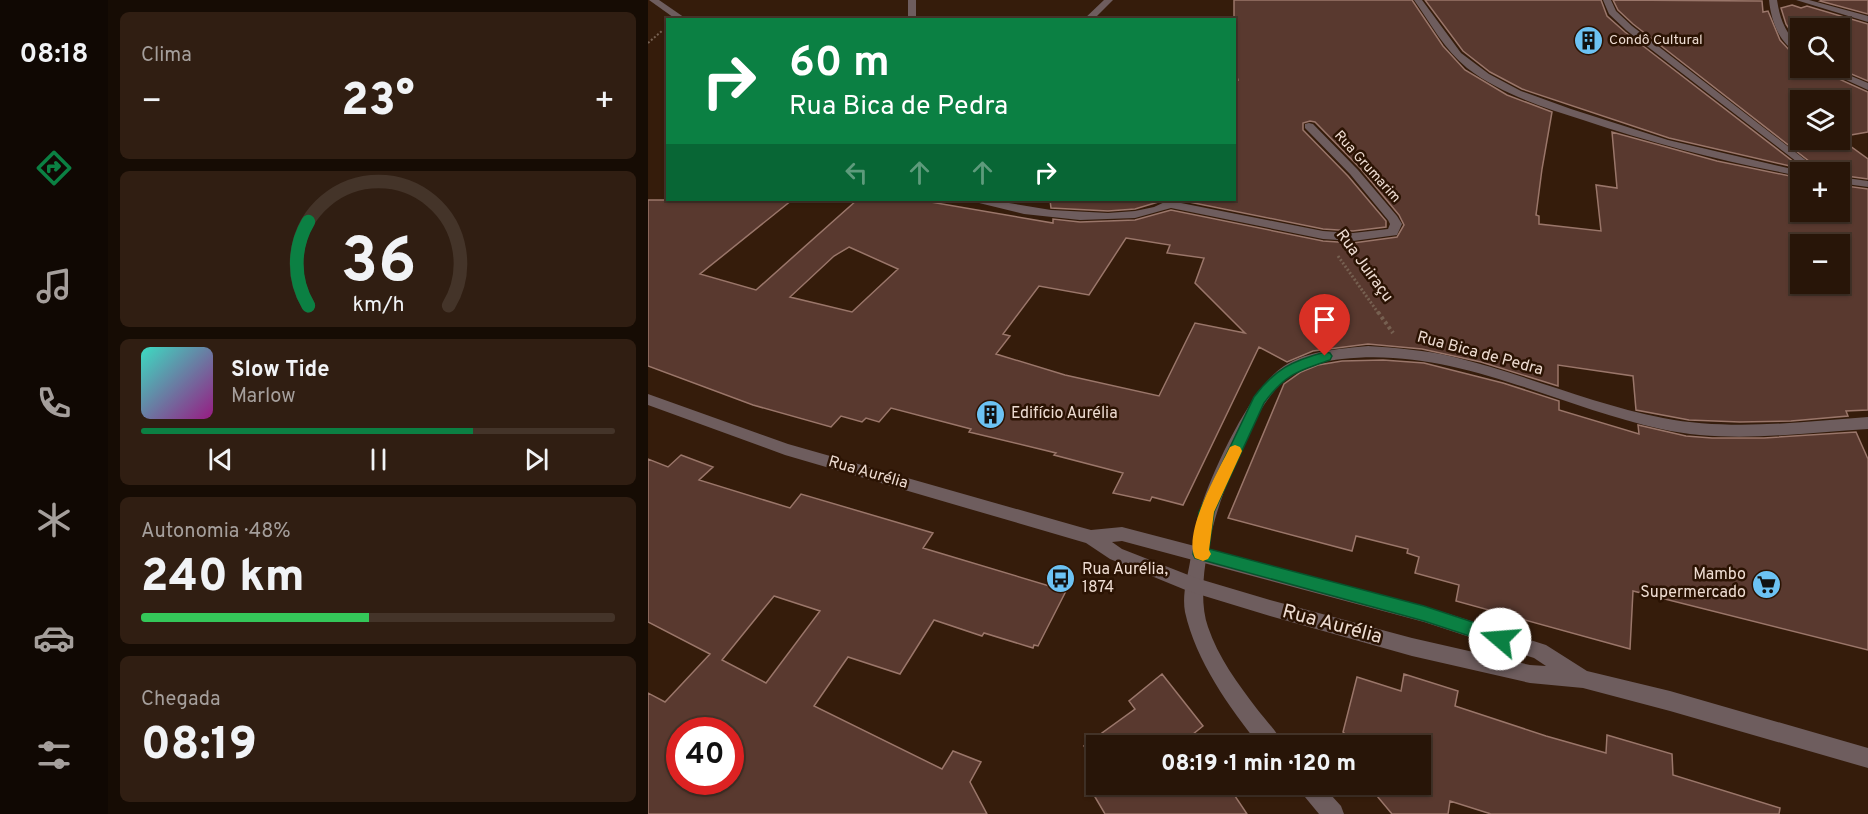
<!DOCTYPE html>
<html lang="pt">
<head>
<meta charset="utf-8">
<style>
	body { margin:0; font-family:Overpass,sans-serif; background:#301e12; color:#f1f3f6; height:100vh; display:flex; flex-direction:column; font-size:22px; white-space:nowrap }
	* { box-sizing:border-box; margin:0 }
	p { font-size:20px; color:#a59f9c }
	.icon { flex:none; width:33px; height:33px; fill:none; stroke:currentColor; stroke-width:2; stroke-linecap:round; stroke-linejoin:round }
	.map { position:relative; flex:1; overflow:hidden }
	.drawer { display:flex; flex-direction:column; gap:12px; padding:12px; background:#160c04; width:540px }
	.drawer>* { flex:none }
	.banner { position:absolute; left:18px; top:18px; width:570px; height:183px; border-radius:0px; box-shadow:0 2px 4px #0004,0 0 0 2px #443429; background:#0b8043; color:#fff; overflow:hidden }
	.buttons { position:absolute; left:1142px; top:18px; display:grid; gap:12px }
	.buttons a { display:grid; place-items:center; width:60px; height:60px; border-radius:0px; background:#281508; box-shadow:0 2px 4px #0004,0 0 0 2px #443429; font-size:30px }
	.speed { position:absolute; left:18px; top:717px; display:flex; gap:12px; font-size:30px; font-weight:700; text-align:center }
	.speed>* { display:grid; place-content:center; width:78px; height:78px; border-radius:50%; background:#281508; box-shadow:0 2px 4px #0004,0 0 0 2px #443429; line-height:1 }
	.speed .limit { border:9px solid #d22; background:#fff; color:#111 }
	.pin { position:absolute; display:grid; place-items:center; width:51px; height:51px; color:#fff; margin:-62px -26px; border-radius:50% 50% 50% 0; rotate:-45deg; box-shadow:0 0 6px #0007 }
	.pin .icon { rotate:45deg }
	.me { position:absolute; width:66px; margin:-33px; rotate:288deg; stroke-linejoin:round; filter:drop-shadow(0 0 4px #0008) }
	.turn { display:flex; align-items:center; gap:21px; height:126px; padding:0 24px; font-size:27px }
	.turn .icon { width:78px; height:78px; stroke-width:2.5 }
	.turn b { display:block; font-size:42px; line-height:51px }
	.lanes { display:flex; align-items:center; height:57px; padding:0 24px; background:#0003; justify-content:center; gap:30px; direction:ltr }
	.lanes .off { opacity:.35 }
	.big { font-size:45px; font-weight:800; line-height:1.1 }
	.drawer .widget { flex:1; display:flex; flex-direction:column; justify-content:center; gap:9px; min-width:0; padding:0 21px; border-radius:9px; background:#301e12 }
	.drawer .dial { align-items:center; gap:0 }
	.dial svg { height:156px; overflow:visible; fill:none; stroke:#443429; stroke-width:7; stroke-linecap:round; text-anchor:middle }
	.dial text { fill:#f1f3f6; stroke:none }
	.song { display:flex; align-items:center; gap:18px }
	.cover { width:72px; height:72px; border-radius:9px; background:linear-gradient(135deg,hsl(170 70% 55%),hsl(310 70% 35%)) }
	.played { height:6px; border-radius:3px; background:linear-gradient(90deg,#0b8043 70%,#443429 70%) }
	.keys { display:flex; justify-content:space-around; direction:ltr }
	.heat { display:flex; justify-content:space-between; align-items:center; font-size:33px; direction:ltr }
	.charge { height:9px; border-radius:4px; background:linear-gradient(90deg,#34c759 48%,#443429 0) }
	.trip { position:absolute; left:438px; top:735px; width:345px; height:60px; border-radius:0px; background:#281508; box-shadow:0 2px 4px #0004,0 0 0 2px #443429; font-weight:800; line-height:60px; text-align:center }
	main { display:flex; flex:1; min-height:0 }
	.dock { display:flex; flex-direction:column; width:108px; justify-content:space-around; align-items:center; background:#100803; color:#a59f9c }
	.dock .icon { width:42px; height:42px }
	.dock .on { color:#0b8043 }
	.dock b { font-size:27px; color:#f1f3f6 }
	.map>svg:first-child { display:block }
</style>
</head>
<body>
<main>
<nav class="dock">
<b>08:18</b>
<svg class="icon on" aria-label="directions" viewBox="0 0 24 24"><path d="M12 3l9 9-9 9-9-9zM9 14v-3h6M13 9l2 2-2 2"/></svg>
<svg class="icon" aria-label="music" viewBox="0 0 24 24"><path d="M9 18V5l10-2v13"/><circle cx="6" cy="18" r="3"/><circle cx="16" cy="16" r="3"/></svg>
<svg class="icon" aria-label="phone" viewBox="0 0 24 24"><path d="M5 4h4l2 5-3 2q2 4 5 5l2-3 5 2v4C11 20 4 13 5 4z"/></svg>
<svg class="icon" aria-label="climate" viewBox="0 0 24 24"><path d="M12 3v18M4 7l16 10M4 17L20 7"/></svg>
<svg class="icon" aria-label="car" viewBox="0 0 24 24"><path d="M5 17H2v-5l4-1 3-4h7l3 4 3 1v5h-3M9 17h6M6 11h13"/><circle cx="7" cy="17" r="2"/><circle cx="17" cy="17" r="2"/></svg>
<svg class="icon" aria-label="filters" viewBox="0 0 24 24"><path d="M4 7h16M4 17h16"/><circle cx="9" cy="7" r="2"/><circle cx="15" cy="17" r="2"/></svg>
</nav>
<section class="drawer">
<div class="widget"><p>Clima</p>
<div class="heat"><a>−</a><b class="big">23°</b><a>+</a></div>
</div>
<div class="widget dial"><svg viewBox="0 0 100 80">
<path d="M14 69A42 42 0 1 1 86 69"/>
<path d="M14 69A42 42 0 0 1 14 26" stroke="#0b8043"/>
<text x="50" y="56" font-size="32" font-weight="700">36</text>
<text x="50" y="72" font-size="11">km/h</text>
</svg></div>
<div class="widget">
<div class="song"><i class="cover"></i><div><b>Slow Tide</b><p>Marlow</p></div></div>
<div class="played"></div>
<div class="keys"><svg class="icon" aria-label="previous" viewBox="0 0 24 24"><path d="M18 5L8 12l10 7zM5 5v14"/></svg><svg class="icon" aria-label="pause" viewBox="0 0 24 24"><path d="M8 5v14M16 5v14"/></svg><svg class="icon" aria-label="next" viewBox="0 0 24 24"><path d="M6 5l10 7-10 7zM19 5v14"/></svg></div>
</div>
<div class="widget"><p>Autonomia · 48%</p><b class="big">240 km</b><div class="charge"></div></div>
<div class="widget"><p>Chegada</p><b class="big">08:19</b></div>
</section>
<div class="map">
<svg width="1220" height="814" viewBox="0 0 1220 814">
	<rect width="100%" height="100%" fill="#351c0b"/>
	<!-- building -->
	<path fill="#59392f" stroke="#9a766a" stroke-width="1.5" fill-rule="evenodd" d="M 586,0 L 764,0 L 795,46 L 817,70 L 859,95 L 904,112 L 894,169 L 888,215 L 891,216 L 891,224 L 953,231 L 948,185 L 969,188 L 964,132 L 1069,161 L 1152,178 L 1152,212 L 1191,212 L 1191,185 L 1220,189 L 1220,410 L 1198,411 L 1200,416 L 1143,421 L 1092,422 L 1041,420 L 988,410 L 985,376 L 910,365 L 910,386 L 833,362 L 774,349 L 720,344 L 665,351 L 639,362 L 611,347 L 535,505 L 504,497 L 502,501 L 465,493 L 475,473 L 406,455 L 408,453 L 321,432 L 323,429 L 243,408 L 231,422 L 218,418 L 214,422 L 193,416 L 183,427 L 105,405 L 0,366 L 0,200 L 144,200 L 52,274 L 108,290 L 209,200 L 271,200 L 405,223 L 405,219 L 432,222 L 487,220 L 523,210 L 675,241 L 705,243 L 749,237 L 756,225 L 751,215 L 712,168 L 667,122 L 662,121 L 655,123 L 655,130 L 700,176 L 738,221 L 738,227 L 705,231 L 675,229 L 536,201 L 586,200 L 586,80 L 590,80 L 586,68 ZM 478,238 L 522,245 L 519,253 L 556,258 L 547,283 L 597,333 L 547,323 L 511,396 L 417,375 L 348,354 L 362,336 L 355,334 L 391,286 L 441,295 ZM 1152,244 L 1191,244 L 1191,284 L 1152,284 ZM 201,247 L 250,269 L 204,312 L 142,297 L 186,256 Z
		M 777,0 L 953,0 L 959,16 L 977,32 L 1155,169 L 1021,138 L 874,89 L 842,72 L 815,51 Z
		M 965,0 L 1114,1 L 1115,12 L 1120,11 L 1132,40 L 1143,52 L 1152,56 L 1152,68 L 1170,68 L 1171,70 L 1220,92 L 1220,132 L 1191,137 L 1191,100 L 1152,100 L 1152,140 L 1191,138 L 1220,159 L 1220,179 L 1191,175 L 1191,172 L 1175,172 L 985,24 L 970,10 Z
		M 1174,0 L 1220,0 L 1220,14 L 1172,1 Z
		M 1144,5 L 1153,8 L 1159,6 L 1220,24 L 1220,81 L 1189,68 L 1191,68 L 1191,28 L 1152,28 L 1152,43 L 1148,40 L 1138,24 L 1133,8 Z
		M 402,200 L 517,200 L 487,209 L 460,211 L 403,208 Z
		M 735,360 L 776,363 L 855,383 L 911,401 L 911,410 L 991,434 L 990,425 L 1038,436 L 1064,438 L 1116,438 L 1208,432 L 1220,459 L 1220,650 L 985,591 L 982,649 L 808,601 L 811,585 L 767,573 L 771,557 L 759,553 L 760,549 L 708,536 L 704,551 L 580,518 L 636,384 L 653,372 L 670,365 L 694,361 Z
		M 33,455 L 65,467 L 51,480 L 142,508 L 153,494 L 285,533 L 275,548 L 418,591 L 390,646 L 386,645 L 385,648 L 336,633 L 334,636 L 286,620 L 252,674 L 200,657 L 166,706 L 294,769 L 305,751 L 333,762 L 322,782 L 339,814 L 0,814 L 0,693 L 17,702 L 62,654 L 0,622 L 0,459 L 20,467 ZM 126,596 L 172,611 L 118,683 L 74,660 ZM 32,730 L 82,730 L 82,782 L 32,782 Z
		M 514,674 L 555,726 L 544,735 L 551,746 L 448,746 L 448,765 L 436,746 L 487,709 L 481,701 Z
		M 756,674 L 810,691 L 807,706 L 898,736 L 958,753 L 959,735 L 1024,754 L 1025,775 L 1132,808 L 1131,814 L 843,814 L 802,801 L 800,814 L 744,814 L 719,784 L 772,784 L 772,746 L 710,746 L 695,732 L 709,677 L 753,691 Z
		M 461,784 L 579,784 L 599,814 L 457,814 L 447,797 L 463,788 Z"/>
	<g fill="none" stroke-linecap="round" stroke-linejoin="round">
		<!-- path-far2 -->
		<path stroke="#766051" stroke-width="2" stroke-dasharray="2 2" stroke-linecap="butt" d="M 0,43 L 15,30"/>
		<!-- path-far1 -->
		<path stroke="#766051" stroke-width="3" stroke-dasharray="2 2" stroke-linecap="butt" d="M 690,256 L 731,314"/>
		<!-- path -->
		<path stroke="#766051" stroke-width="4" stroke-dasharray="3 3" stroke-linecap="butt" d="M 730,312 L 745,333"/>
		<!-- minor -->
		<path fill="#6e5d5e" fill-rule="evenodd" d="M 1,0 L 11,0 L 40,20 L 29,20 Z
			M 260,0 L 268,0 L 268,20 L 260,20 Z
			M 456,0 L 465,0 L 445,20 L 435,20 Z
			M 766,0 L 774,0 L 813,53 L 841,74 L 873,91 L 923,109 L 1020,140 L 1157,172 L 1152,172 L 1152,176 C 1078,162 1006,144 935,120 C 895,107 853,94 819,68 C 796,49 783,24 766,0 Z
			M 955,0 L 963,0 L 968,11 L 984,26 L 1173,172 L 1162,172 L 978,30 L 961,14 Z
			M 1121,0 L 1129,0 C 1132,19 1137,33 1152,46 L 1152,54 C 1131,45 1123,20 1121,0 Z
			M 1148,0 L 1161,0 L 1220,16 L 1220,22 Z
			M 1172,68 L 1184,68 L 1220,83 L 1220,90 Z
			M 661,123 L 665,124 L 710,170 L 749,216 L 754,224 L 749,235 L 705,241 L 675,239 L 523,208 L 487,218 L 432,220 L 376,214 L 327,202 L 325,200 L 343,200 L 403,210 L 460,213 L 487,211 L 506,207 L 521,200 L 534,200 L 533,203 L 675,231 L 705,233 L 740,229 L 742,224 L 740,220 L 702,174 L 657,128 L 657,124 Z
			M 1191,177 L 1220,181 L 1220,187 L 1191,183 Z
			M 720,346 C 749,348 777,350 806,357 C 876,374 944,404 1015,418 C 1082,431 1153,422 1220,417 L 1220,429 C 1152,433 1080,444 1013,429 C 908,406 805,346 694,359 C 678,361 660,363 646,373 C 612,396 596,443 581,479 C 565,517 546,587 560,627 C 570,657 590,684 609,709 C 618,721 630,732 636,746 L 612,746 C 581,707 548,661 537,612 C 534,595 539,579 542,562 C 545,546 546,529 551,513 C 563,474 602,388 636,366 C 660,350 692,349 720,346 Z
			M 649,784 L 673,784 L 693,806 L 696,814 L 671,814 L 652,791 Z"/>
		<!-- tertiary -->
		<path fill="#6e5d5e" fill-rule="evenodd" d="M 0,394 L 140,444 L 432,527 L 443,530 L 474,527 L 776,606 L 898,645 L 939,671 L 1022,691 L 1220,748 L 1220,768 L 1022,711 L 935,688 L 882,683 L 764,656 L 622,616 L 540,591 L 462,559 L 438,543 L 137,455 L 0,405 ZM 474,541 L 776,622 L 886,658 L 898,666 L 882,665 L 764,638 L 622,600 L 548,578 L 474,549 L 464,542 Z"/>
	</g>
	<!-- route -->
	<path fill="#0b8043" stroke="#07532c" stroke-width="1.5" d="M 677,352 L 682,353 L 684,356 L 682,360 C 650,371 637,374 616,403 L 566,512 L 561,549 L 776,606 L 858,633 L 861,639 L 858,644 L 852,646 L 776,621 L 547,558 L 545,554 L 551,512 L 606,397 C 627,369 644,361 677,352 Z"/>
	<!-- slow -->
	<path fill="#f59e0b" d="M 587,445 L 592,447 L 594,451 L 566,512 L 561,550 L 563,554 L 560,559 L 555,561 L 547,558 C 535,533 568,475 580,451 L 582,447 Z"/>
	<!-- icons -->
	<defs>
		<symbol id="building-disc" viewBox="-11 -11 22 22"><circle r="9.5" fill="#6cc2f3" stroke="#2b1303"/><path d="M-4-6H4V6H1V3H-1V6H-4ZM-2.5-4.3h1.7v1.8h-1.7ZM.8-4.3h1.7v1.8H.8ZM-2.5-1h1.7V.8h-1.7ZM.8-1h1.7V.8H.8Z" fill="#111"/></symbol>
		<symbol id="bus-disc" viewBox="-11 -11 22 22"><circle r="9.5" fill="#6cc2f3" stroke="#2b1303"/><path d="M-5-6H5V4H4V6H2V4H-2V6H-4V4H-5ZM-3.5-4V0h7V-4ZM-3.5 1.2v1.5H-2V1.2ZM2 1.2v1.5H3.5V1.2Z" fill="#111"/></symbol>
		<symbol id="supermarket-disc" viewBox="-11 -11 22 22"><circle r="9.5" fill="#6cc2f3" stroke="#2b1303"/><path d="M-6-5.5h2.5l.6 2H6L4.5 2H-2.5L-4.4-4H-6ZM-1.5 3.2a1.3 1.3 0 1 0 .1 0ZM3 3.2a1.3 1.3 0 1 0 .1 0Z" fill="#111"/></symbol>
	</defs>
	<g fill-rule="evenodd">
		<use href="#building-disc" x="924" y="24" width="33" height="33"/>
		<use href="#building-disc" x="326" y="398" width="33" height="33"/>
		<use href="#bus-disc" x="396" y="562" width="33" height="33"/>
		<use href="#supermarket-disc" x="1102" y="568" width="33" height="33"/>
	</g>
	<g text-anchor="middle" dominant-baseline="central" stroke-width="5" stroke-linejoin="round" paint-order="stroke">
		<!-- far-poi labels -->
		<g font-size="14" fill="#eedcd2" stroke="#2b1303" text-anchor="start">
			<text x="961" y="40">Condô Cultural</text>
		</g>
		<!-- far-street labels -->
		<g font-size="14" fill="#eedcd2" stroke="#2b1303">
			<text transform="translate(719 167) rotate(48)">Rua Grumarim</text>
		</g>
		<!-- street labels -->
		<g font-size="16" fill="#eedcd2" stroke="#2b1303">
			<text transform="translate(716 266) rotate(54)">Rua Juiraçu</text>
			<text transform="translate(832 354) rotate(15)">Rua Bica de Pedra</text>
			<text transform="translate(220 473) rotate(16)">Rua Aurélia</text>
		</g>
		<!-- poi labels -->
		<g font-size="16" fill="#eedcd2" stroke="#2b1303" text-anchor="start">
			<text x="363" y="414">Edifício Aurélia</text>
			<text x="434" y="570">Rua Aurélia,<tspan x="434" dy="18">1874</tspan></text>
			<text x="1098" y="575" text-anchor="end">Mambo<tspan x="1098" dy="18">Supermercado</tspan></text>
		</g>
		<!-- near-street labels -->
		<g font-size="20" fill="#eedcd2" stroke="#2b1303">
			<text transform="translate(684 625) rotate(15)">Rua Aurélia</text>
		</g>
	</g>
</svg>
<div class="buttons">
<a><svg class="icon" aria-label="search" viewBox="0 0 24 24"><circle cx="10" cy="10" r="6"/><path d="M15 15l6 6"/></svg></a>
<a><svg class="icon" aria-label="layers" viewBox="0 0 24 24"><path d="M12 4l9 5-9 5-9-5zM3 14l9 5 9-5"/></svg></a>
<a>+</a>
<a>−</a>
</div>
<div class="speed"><div class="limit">40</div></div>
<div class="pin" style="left:677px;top:356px;background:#d93025"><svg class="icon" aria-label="arrive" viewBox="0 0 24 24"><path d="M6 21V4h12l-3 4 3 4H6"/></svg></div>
<svg class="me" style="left:852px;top:639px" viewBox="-20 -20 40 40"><circle r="19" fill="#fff"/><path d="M0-13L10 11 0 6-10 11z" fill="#0b8043"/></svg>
<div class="trip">08:19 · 1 min · 120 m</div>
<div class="banner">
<div class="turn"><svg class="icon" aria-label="right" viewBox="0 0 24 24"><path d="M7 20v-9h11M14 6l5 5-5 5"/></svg><div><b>60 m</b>Rua Bica de Pedra</div></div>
<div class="lanes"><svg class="icon off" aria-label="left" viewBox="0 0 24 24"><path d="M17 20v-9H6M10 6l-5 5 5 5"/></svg><svg class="icon off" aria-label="ahead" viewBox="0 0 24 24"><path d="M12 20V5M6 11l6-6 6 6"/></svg><svg class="icon off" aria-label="ahead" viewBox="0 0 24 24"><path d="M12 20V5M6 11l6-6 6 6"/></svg><svg class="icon" aria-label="right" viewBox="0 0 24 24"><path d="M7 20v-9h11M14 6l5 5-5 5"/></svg></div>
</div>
</div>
</main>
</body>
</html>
